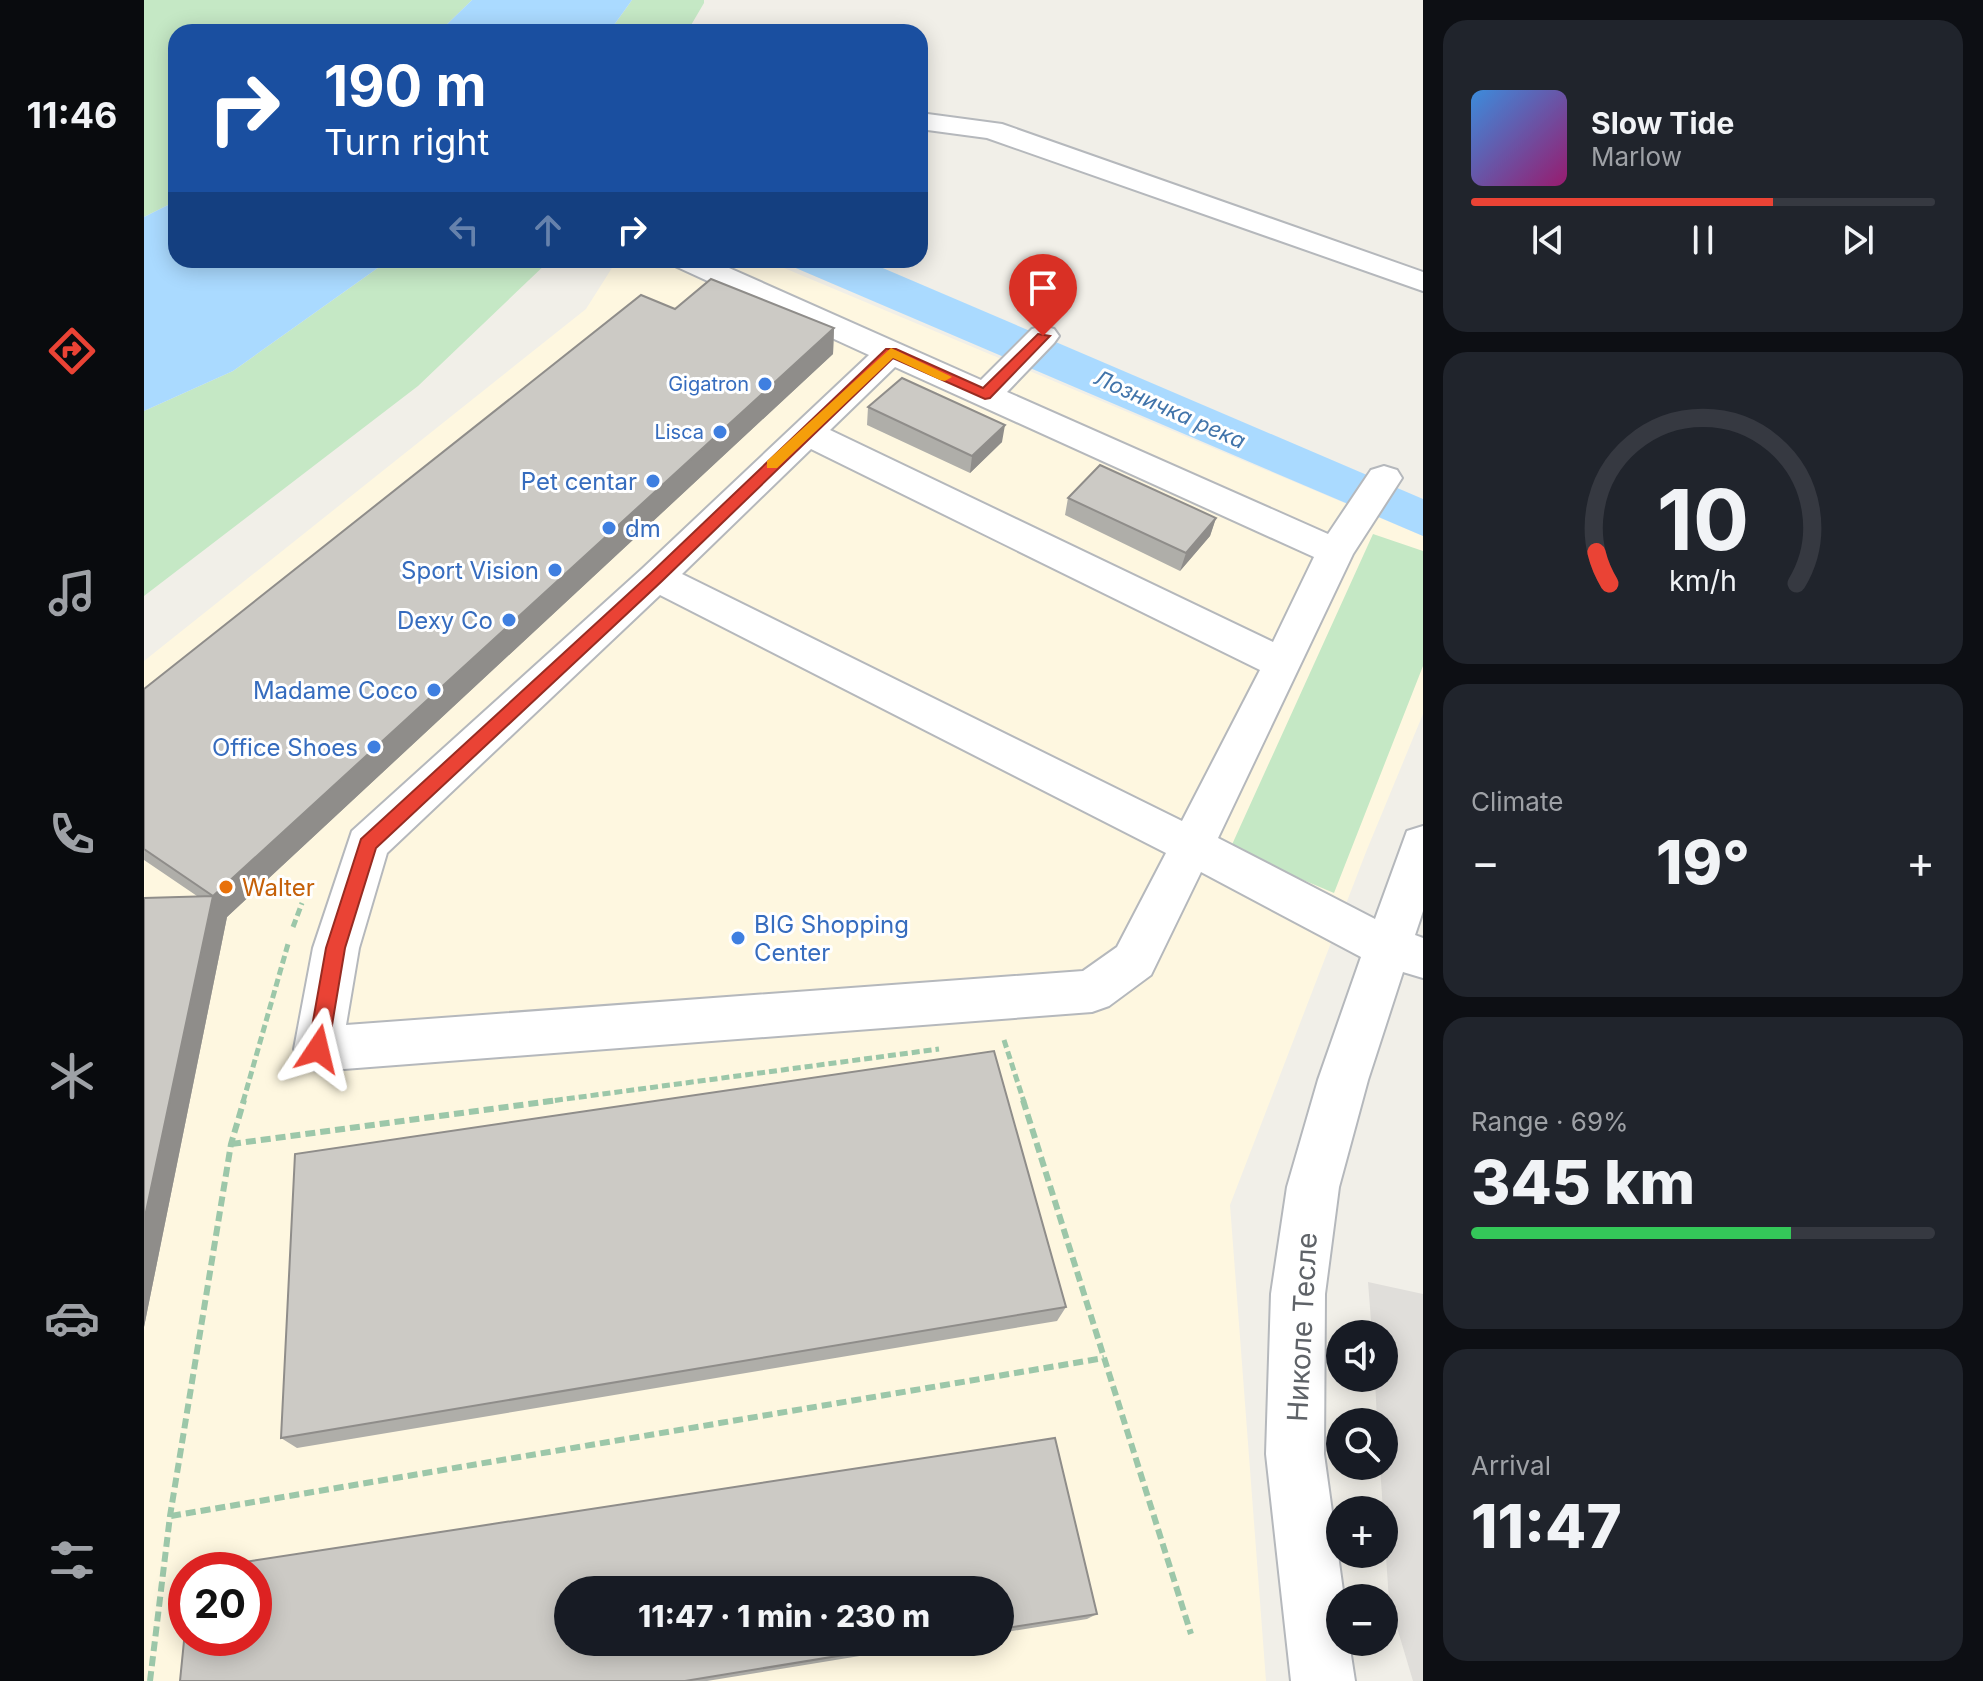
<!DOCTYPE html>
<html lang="en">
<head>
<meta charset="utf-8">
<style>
	body { margin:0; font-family:Inter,sans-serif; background:#20242c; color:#f1f3f6; height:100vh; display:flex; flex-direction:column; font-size:30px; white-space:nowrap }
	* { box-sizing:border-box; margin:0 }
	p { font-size:26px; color:#9ea1a6 }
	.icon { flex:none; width:44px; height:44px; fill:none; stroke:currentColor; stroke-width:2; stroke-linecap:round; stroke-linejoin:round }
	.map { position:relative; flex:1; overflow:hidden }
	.details { display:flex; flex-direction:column; gap:20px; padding:20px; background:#0d0f14; width:560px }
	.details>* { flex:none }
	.hud { position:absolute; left:24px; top:24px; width:760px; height:244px; border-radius:24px; box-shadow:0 4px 20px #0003; background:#1a4fa0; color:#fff; overflow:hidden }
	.fabs { position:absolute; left:1182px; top:1320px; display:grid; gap:16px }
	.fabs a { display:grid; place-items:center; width:72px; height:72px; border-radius:50%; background:#171b24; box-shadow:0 4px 20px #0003; font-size:40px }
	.speed { position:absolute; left:24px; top:1552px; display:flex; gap:16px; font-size:40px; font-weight:700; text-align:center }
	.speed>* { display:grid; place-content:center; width:104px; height:104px; border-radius:50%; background:#171b24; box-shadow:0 4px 20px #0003; line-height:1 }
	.speed .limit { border:12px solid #d22; background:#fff; color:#111 }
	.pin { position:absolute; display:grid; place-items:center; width:68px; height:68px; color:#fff; margin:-82px -34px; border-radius:50% 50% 50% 0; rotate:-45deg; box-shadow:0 0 8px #0007 }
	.pin .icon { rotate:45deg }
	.me { position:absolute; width:88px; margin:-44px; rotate:10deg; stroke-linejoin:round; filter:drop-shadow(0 0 6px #0008) }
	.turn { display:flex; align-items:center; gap:28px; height:168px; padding:0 24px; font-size:36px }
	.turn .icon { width:104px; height:104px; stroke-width:2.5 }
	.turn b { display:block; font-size:56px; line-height:68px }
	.lanes { display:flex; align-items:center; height:76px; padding:0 24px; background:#0003; justify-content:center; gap:40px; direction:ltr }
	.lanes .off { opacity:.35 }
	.big { font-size:60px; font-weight:800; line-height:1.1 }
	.details .tile { flex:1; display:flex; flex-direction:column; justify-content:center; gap:12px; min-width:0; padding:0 28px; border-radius:24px; background:#20242c }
	.details .dial { align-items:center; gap:0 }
	.dial svg { height:208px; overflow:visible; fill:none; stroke:#363941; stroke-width:7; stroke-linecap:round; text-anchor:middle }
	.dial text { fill:#f1f3f6; stroke:none }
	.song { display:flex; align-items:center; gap:24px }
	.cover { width:96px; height:96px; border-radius:12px; background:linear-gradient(135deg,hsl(210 70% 55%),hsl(320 70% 35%)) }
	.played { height:8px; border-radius:4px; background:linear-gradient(90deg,#ea4335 65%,#363941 65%) }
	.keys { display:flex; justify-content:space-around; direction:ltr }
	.heat { display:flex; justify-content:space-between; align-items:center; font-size:44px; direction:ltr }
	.charge { height:12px; border-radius:6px; background:linear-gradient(90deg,#34c759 69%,#363941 0) }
	.trip { position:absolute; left:410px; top:1576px; width:460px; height:80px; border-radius:40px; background:#171b24; box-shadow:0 4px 20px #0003; font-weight:800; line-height:80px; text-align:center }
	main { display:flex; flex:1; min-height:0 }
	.tab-bar { display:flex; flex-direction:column; width:144px; justify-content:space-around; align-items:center; background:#090b0e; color:#9ea1a6 }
	.tab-bar .icon { width:56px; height:56px }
	.tab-bar .selected { color:#ea4335 }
	.tab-bar b { font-size:36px; color:#f1f3f6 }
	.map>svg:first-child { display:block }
</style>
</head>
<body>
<main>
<nav class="tab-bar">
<b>11:46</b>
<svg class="icon selected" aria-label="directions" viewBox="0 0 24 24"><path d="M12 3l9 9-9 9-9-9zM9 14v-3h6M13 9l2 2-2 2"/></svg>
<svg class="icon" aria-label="music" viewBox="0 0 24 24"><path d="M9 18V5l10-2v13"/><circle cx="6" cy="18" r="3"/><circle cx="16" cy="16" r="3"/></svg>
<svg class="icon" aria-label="phone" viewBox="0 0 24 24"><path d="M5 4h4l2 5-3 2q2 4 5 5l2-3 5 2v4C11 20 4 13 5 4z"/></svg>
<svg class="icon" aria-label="climate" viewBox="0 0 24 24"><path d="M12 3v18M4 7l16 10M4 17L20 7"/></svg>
<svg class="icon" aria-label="car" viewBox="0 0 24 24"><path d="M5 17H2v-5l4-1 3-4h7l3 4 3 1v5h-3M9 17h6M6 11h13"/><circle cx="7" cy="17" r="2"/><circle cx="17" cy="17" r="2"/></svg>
<svg class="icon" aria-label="filters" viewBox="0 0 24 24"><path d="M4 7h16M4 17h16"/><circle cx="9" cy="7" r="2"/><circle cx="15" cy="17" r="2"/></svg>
</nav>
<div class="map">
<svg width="1279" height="1681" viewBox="0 0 1279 1681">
	<rect width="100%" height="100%" fill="#f1efe8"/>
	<!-- commercial -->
	<path fill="#fef7e0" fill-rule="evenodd" d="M 473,260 L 621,260 L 1279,536 L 1279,714 L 1222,852 L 1086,1205 L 1122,1681 L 0,1681 L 0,661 L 442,309 ZM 42,1570 L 110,1570 L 110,1638 L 42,1638 ZM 424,1590 L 856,1590 L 856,1642 L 424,1642 Z"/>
	<!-- industrial -->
	<path fill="#e0deda" d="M 1224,1282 L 1279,1294 L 1279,1681 L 1269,1681 L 1245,1601 L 1236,1466 L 1240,1466 L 1240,1422 L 1233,1422 L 1231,1378 L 1240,1378 L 1240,1334 L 1228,1334 Z"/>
	<!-- green -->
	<path fill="#c5e8c5" d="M 0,0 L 328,0 L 295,32 L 32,32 L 32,201 L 0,217 Z
		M 488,0 L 560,0 L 560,3 L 543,32 L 465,32 Z
		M 245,260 L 406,260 L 274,386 L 0,596 L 0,411 L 89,371 Z
		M 1229,534 L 1279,551 L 1279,666 L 1190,893 L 1086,849 Z"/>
	<!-- water -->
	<path fill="#aadaff" d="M 328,0 L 488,0 L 465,32 L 295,32 Z
		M 32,201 L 32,260 L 245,260 L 89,371 L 0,411 L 0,217 Z
		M 633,260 L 720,260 L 1279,499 L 1279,536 Z"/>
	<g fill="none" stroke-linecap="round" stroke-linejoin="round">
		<defs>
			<path id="minor" d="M 776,113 L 858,124 L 1279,272 L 1279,291 L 843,138 L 776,129 Z
				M 527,260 L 567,260 L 837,380 L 888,329 L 899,326 L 910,329 L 915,336 L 910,343 L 863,392 L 1184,534 L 1227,470 L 1240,466 L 1253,470 L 1258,478 L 1209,554 L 1074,838 L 1231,919 L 1263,831 L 1279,826 L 1279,911 L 1271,935 L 1279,938 L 1279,978 L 1259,972 L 1224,1080 L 1195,1187 L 1181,1294 L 1180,1454 L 1200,1598 L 1196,1598 L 1196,1642 L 1205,1642 L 1211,1681 L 1147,1681 L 1122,1454 L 1127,1294 L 1143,1187 L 1174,1080 L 1217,957 L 1057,872 L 1007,975 L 965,1006 L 948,1012 L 174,1071 L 157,1065 L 150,1049 L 169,948 L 208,831 L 499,568 L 725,355 L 531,266 ZM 751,367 L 1170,557 L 1129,642 L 686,430 ZM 667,449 L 1116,670 L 1038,821 L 538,574 ZM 516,595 L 1022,853 L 973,947 L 939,971 L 202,1025 L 215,948 L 243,853 Z"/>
		</defs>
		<!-- minor casing -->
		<use href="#minor" stroke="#b5b8bc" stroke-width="4"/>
		<!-- path-far1 -->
		<path stroke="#9cc7a9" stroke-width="5" stroke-dasharray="8 4" stroke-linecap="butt" d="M 149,927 L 158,903
			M 860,1040 L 880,1102
			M 99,1102 L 144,944
			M 399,1102 L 795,1049"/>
		<!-- path -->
		<path stroke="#9cc7a9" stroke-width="6" stroke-dasharray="10 5" stroke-linecap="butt" d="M 879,1100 L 1047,1634
			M 87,1144 L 414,1100
			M 27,1516 L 960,1358
			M 6,1681 L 26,1516 L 87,1144 L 100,1100"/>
		<!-- minor -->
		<use href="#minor" fill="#fff" fill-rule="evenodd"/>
	</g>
	<!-- wall -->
	<path fill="#afaea9" d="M 531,309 L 690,328 L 689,354 L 83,917 L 0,1327 L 0,898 L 53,896 L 0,860 L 0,689 Z
		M 724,407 L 858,442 L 826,473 L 723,425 Z
		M 924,498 L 1072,518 L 1066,536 L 1036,571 L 921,515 Z
		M 922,1307 L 913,1321 L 153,1448 L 137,1438 Z
		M 911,1438 L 953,1614 L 943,1619 L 856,1633 L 856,1590 L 424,1590 L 424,1642 L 801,1642 L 563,1681 L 36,1681 L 42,1621 L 42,1638 L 110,1638 L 110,1570 L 48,1570 Z"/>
	<!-- shaded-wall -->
	<path fill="#8f8d8a" d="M 690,328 L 689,354 L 83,917 L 0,1327 L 0,1221 L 69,896 Z
		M 861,425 L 858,442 L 826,473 L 828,456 Z
		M 1072,518 L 1066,536 L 1036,571 L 1042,553 Z"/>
	<!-- building -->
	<path fill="#cccac5" stroke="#8f8d8a" stroke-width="2" d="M 567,279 L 690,328 L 69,896 L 0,849 L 0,689 L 497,295 L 531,309 Z
		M 758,378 L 861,425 L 828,456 L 724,407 Z
		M 956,465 L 1072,518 L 1042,553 L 924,498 Z
		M 69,896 L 0,1221 L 0,898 Z
		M 850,1051 L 922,1307 L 137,1438 L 151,1154 Z
		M 911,1438 L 953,1614 L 856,1629 L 856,1590 L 424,1590 L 424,1642 L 779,1642 L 541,1681 L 36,1681 L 42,1621 L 42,1638 L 110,1638 L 110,1570 L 48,1570 Z"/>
	<!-- route -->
	<path fill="#ea4335" stroke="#982c22" stroke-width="2" d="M 894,334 L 906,336 L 846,398 L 841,399 L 749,358 L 518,581 L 232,848 L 201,948 L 184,1049 L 181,1055 L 174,1058 L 166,1055 L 164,1049 L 182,948 L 217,839 L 507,573 L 742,349 L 752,349 L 839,388 Z"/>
	<!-- slow -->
	<path fill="#f59e0b" d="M 747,348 L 808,377 L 801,381 L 796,380 L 749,358 L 633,468 L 623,468 L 623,461 Z"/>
	<!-- markers -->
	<g fill="#3f7fe0" stroke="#fff" stroke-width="3">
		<circle cx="621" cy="384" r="8"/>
		<circle cx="576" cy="432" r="8"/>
		<circle cx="509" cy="481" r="8"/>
		<circle cx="465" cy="528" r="8"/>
		<circle cx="411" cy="570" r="8"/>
		<circle cx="365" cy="620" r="8"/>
		<circle cx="290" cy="690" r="8"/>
		<circle cx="230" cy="747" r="8"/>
		<circle cx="594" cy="938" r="8"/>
	</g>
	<circle fill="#e8710a" stroke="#fff" stroke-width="3" cx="82" cy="887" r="8"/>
	<g text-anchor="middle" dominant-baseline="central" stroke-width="6" stroke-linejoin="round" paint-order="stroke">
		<!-- far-shop labels -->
		<g font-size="20" fill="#366cbe" stroke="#fff" text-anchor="end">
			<text x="605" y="384">Gigatron</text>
			<text x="560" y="432">Lisca</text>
		</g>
		<!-- far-water labels -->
		<g font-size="22" font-style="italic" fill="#4174aa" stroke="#fff">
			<text transform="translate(1026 409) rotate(24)">Лозничка река</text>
		</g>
		<!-- shop labels -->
		<g font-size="24" fill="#366cbe" stroke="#fff" text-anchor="end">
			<text x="493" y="481">Pet centar</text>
			<text x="481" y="528" text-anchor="start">dm</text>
			<text x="395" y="570">Sport Vision</text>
			<text x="349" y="620">Dexy Co</text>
			<text x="274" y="690">Madame Coco</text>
			<text x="214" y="747">Office Shoes</text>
			<text x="610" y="924" text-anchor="start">BIG Shopping<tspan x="610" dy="28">Center</tspan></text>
		</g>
		<!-- food labels -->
		<g font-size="24" fill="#c56008" stroke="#fff" text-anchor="start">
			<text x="98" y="887">Walter</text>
		</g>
		<!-- near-street labels -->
		<g font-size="28" fill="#5f6368" stroke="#fff">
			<text transform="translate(1158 1327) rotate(-87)">Николе Тесле</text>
		</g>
	</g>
</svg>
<div class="fabs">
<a><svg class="icon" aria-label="sound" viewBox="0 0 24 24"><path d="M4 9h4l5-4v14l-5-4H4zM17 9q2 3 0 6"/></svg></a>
<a><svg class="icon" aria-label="search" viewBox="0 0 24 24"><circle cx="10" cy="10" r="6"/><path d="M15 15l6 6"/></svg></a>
<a>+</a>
<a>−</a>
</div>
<div class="speed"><div class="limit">20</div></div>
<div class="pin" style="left:899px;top:336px;background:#d93025"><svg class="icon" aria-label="arrive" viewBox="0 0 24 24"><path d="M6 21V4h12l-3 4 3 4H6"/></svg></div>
<svg class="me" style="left:174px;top:1049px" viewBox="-20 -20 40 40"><path d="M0-17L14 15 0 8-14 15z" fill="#ea4335" stroke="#fff" stroke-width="4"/></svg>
<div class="trip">11:47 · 1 min · 230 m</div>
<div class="hud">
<div class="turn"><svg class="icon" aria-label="right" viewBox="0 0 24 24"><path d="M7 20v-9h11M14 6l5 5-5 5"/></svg><div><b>190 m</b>Turn right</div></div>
<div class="lanes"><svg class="icon off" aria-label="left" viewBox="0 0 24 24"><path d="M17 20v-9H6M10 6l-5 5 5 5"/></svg><svg class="icon off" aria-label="ahead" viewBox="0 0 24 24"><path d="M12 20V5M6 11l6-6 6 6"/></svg><svg class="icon" aria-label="right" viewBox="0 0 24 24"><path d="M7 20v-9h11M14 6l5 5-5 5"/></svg></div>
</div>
</div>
<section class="details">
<div class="tile">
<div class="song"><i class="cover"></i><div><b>Slow Tide</b><p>Marlow</p></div></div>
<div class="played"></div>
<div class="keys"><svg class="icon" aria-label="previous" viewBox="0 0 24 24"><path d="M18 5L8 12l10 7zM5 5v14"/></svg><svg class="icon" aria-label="pause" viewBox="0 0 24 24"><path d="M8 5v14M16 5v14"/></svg><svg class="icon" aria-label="next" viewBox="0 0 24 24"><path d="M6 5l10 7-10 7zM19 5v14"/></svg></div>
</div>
<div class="tile dial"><svg viewBox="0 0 100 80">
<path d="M14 69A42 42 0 1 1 86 69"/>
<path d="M14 69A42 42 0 0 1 9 57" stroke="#ea4335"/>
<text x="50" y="56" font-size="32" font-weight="700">10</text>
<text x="50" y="72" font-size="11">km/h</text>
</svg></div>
<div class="tile"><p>Climate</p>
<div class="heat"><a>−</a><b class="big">19°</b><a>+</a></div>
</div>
<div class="tile"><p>Range · 69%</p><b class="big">345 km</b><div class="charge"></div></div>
<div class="tile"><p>Arrival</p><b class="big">11:47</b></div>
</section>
</main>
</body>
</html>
